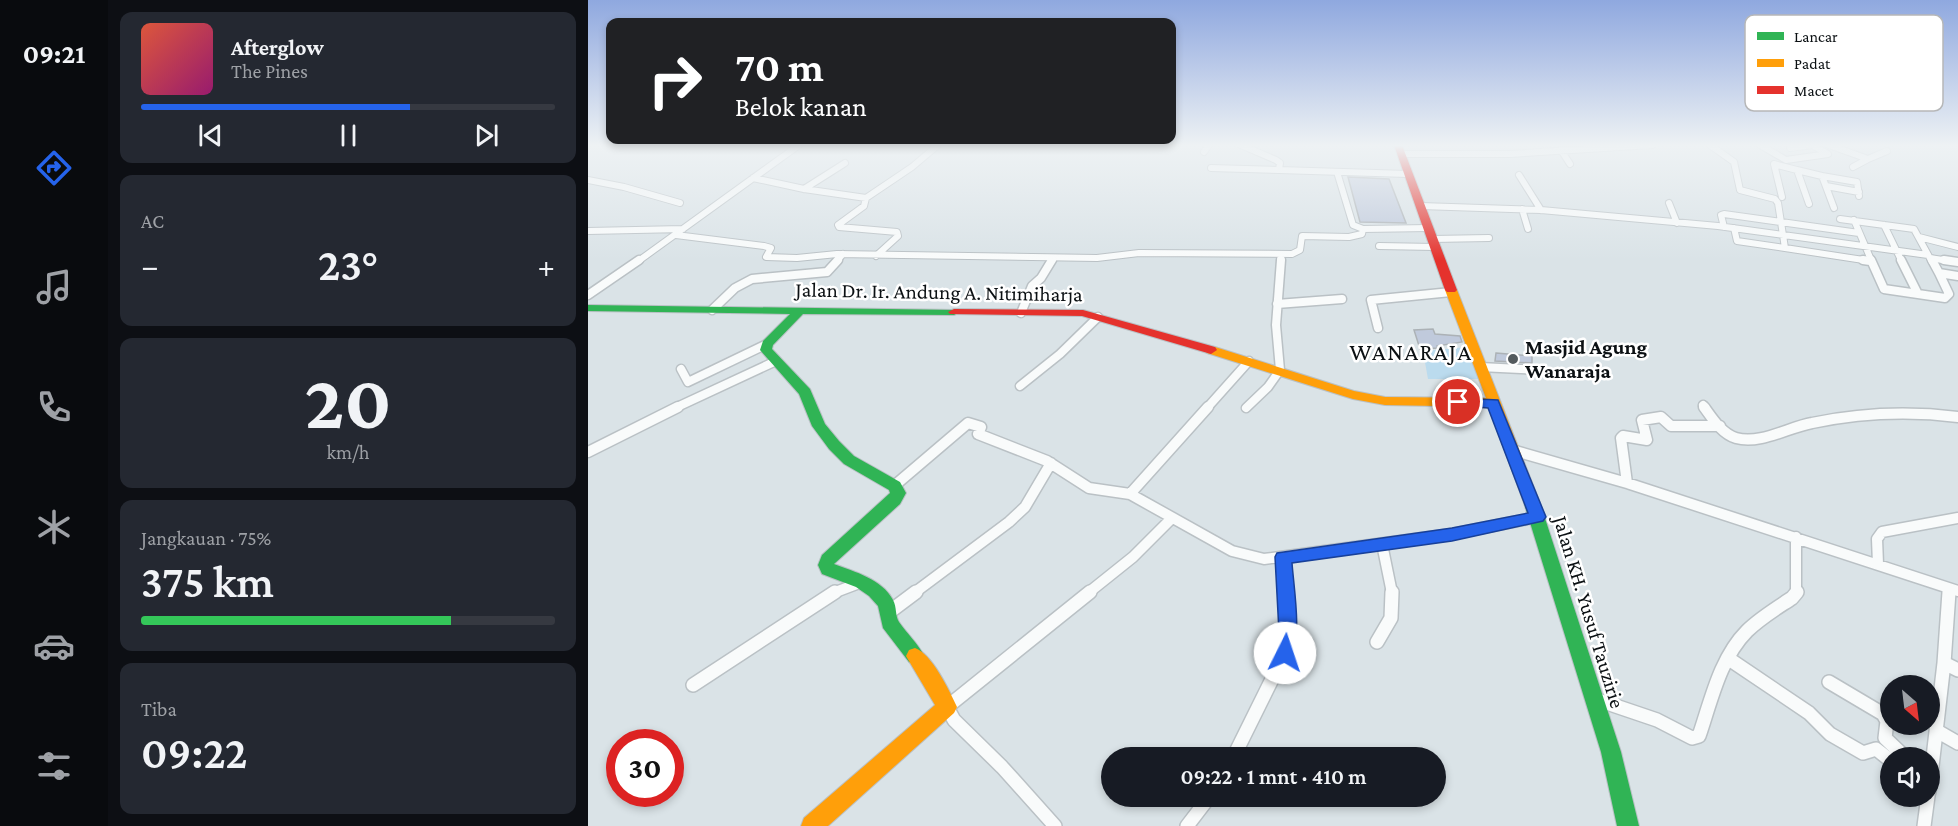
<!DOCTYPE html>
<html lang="id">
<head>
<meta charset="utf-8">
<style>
	body { margin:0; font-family:"Crimson Pro",serif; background:#242831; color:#f1f3f6; height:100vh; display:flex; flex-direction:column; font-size:22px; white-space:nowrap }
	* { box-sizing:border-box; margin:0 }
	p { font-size:20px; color:#9ea1a6 }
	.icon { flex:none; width:33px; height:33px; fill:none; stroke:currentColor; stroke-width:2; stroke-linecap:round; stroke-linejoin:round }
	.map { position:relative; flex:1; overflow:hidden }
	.details { display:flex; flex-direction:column; gap:12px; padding:12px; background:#0d0f14; width:480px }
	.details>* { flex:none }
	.banner { position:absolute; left:18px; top:18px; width:570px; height:126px; border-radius:12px; box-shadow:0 3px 9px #0003; background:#202124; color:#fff; overflow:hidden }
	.needle { width:39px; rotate:152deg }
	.controls { position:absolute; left:1292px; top:675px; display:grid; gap:12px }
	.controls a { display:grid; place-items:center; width:60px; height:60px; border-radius:50%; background:#171b24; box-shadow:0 3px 9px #0003; font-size:30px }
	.speed { position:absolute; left:18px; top:729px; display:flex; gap:12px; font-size:30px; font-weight:700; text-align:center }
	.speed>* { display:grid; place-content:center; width:78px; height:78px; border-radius:50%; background:#171b24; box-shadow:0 3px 9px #0003; line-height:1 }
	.speed .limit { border:9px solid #d22; background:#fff; color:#111 }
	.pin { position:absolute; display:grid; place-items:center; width:51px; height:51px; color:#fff; margin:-26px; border:3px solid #fff; border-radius:50%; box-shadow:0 2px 6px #0007 }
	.me { position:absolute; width:66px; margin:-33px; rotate:4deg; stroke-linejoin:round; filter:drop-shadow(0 0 4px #0008) }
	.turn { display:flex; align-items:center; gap:21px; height:126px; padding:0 30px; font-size:27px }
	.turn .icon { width:78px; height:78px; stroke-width:2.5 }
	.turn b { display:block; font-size:42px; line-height:51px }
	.big { font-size:45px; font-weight:600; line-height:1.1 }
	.details .tile { flex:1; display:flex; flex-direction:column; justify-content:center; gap:9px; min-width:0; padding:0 21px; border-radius:12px; background:#242831 }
	.details .dial { align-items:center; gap:0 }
	.dial b { font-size:78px; line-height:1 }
	.song { display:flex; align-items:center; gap:18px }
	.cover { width:72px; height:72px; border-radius:9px; background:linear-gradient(135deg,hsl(10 70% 55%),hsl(320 70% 35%)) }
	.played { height:6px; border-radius:3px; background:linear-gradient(90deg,#2563eb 65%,#363941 65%) }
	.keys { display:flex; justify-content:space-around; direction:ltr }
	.heat { display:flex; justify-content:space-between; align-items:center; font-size:33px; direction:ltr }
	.charge { height:9px; border-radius:4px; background:linear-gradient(90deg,#34c759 75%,#363941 0) }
	.trip { position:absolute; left:513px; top:747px; width:345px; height:60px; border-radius:30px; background:#171b24; box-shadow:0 3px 9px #0003; font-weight:600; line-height:60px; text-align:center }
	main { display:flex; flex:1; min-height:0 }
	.tabs { display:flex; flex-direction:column; width:108px; justify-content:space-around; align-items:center; background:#090b0e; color:#9ea1a6 }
	.tabs .icon { width:42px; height:42px }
	.tabs .active { color:#2563eb }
	.tabs b { font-size:27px; color:#f1f3f6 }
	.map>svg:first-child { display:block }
</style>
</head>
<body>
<main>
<nav class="tabs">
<b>09:21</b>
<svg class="icon active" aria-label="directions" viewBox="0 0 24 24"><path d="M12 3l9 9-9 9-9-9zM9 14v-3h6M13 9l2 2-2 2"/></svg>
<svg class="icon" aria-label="music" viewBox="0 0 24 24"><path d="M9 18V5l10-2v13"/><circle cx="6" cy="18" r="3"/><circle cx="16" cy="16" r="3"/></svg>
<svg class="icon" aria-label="phone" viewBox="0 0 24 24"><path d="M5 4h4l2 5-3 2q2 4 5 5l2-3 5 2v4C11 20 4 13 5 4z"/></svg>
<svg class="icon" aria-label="climate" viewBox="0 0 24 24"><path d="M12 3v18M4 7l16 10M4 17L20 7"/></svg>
<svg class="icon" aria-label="car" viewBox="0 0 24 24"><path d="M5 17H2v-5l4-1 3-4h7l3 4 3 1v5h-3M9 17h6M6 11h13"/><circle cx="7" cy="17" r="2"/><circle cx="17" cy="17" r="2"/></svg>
<svg class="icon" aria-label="filters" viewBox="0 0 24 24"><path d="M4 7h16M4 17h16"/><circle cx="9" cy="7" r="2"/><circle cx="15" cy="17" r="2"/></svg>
</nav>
<section class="details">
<div class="tile">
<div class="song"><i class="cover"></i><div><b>Afterglow</b><p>The Pines</p></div></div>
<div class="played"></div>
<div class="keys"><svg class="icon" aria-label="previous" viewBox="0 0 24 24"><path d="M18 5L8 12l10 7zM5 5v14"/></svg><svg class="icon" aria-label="pause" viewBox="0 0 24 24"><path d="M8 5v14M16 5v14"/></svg><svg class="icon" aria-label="next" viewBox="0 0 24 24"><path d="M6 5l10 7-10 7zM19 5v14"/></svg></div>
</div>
<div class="tile"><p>AC</p>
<div class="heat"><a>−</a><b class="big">23°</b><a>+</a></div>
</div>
<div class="tile dial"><b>20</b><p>km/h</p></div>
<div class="tile"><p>Jangkauan · 75%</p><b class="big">375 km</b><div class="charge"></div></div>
<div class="tile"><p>Tiba</p><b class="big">09:22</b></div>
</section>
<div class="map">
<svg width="1370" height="826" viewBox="0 0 1370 826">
	<rect width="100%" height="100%" fill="#dae3e7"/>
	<!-- green -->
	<path fill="#bbdbee" d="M 881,347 L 893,379 L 840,379 L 835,351 Z"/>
	<!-- building -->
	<path fill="#c0cadc" stroke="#acb2b6" stroke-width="1.5" d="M 760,177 L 801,179 L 818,223 L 772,222 Z
		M 845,329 L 847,334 L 872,336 L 874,342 L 849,346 L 850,348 L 832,349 L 826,330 Z
		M 908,353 L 944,356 L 944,363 L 907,361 Z"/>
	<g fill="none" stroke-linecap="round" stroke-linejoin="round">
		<defs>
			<path id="street-far3" d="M 653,145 L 688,160 L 692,163 L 691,170 L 820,174
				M 1122,145 L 1146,162 L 1152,190 L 1187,199 L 1190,203 L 1197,248 L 1282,261
				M 1172,145 L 1198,160 L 1240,154 L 1224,145 L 1202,148
				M 1241,145 L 1280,159 L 1265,167
				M 973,150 L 982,164
				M 616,152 L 621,145
				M 814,154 L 922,154 L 1064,145
				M 1280,159 L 1299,151
				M 623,168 L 691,170
				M 931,175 L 953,210
				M 165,178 L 216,189 L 278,198
				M 0,180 L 36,187 L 92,203
				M 1238,186 L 1271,192
				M 216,189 L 257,163
				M 1194,197 L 1186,164 L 1209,170
				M 1081,203 L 1089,223
				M 1221,204 L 1209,170 L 1234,176
				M 833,206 L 953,210 L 1130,226 L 1340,255
				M 1246,208 L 1234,176 L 1269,182 L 1271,196
				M 934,209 L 940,229
				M 1252,219 L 1326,229 L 1344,262
				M 1266,220 L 1284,262
				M 1296,225 L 1314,262
				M 1136,227 L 1133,215 L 1136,214 L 1271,233
				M 1146,228 L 1149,241 L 1197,248
				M 775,229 L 841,228
				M 0,231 L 95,229
				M 88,235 L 176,246 L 183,248 L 178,257 L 209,258 L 249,254 L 509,258 L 551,253 L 704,254 L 712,250 L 714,236 L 761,237 L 774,234 L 775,229 L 765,225 L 749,172
				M 1331,237 L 1370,247
				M 844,239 L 901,238
				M 791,246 L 847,247
				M 288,256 L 310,236 L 309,232 L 251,227 L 250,225 L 276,206 L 278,198 L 324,167 L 350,145
				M 1342,258 L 1367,262
				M 49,262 L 211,145
				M 248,262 L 255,254
				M 463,262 L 465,258
				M 692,262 L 693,254"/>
			<path id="street-far2" d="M 1275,260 L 1282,261
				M 1283,260 L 1296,289 L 1330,294 L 1313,260
				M 1344,260 L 1351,273 L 1370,276
				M 1356,260 L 1370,262
				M 1330,294 L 1357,298 L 1361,294 L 1351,273
				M 0,295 L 51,260
				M 689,304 L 754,299
				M 124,310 L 147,288 L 164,279 L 239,272 L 250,260
				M 433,313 L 444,286 L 453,278 L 464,260
				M 790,328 L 783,300 L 863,292
				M 892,367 L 954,370
				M 93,369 L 100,382 L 179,344
				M 432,386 L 472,354 L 510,317
				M 1115,405 L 1117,408
				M 87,408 L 188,361
				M 619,408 L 661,361
				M 658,408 L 680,387 L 692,370 L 688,325 L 693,260"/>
			<path id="street-far1" d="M 620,407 L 542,494 L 644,551 L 676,559 L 864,534 L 950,517
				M 1116,407 C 1124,418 1134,434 1148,438 C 1172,445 1201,427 1224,423 C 1272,413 1322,411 1370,417
				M 924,450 L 1039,483 L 1370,591
				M 0,452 L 90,407
				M 1039,483 L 1033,438 L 1035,436 L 1059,440 L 1054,420 L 1073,417 L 1083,426 L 1132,426
				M 306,486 L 380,423 L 393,427 L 390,434 L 459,461 L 501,488 L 542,494
				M 794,544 L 804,593
				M 695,557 L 697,593
				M 1290,564 L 1289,539 L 1294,532 L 1370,518
				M 245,593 L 274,582
				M 326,593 L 421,522 L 437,507 L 463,463
				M 500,593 L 545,557 L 584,518
				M 1208,593 L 1208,537
				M 1361,593 L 1361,589"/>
			<path id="street" d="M 300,613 L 328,592
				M 789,642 L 803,618 L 804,592
				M 1141,659 L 1221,713 L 1242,734 L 1275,753 L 1288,749 L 1302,760
				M 1356,663 L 1370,670
				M 1241,682 L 1295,714 L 1299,721 L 1297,738 L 1318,758
				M 105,685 L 247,592
				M 1007,699 L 1069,720 L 1104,738 L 1111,736 C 1123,701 1132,658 1159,631 C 1172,618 1189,608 1204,598 L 1209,592
				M 1349,731 L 1370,743
				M 645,758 L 697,653 L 700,632 L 697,592
				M 1341,792 L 1356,663 L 1361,592
				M 467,826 L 414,767 L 366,720 L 359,707 L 502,592
				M 599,826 L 622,796
				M 1336,826 L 1340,796"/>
			<path id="fast" d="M 0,305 L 370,310 L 372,312 L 366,315 L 215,314 L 185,345 L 184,349 L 222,389 L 237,424 L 251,441 L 266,456 L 312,482 L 318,493 L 312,504 L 246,564 C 267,572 294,579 305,600 C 309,607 307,616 311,622 C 319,634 330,643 336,656 L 333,662 L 327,664 L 321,662 L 295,628 L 290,606 L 281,596 L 268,587 L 234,574 L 230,565 L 234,555 L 302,493 L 301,490 L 256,464 L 241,449 L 224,426 L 211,394 L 172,350 L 175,341 L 202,314 L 0,311 Z
				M 944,497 L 949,499 L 952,503 L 1033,752 L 1051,826 L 1029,826 L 1013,752 L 936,503 L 939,499 Z"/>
			<path id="slow" d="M 863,287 L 869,290 L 952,503 L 949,507 L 944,509 L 939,507 L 936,503 L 901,407 L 797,405 L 765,399 L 619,353 L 617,350 L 619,347 L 627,347 L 766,391 L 797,397 L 898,398 L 857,290 Z
				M 327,648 C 344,654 361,690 369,707 L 366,713 L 240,826 L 213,826 L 216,818 L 347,705 L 318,656 L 321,650 Z"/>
			<path id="jam" d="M 806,145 L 814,145 L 869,290 L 867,292 L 859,292 L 857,290 Z
				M 366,309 L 495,310 L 627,347 L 629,350 L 623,354 L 494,316 L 362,314 L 360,312 Z"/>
		</defs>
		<!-- street-far3 casing -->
		<use href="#street-far3" stroke="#bac1c5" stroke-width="8"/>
		<!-- street-far2 casing -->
		<use href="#street-far2" stroke="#bac1c5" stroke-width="11"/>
		<!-- street-far1 casing -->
		<use href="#street-far1" stroke="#bac1c5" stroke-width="13"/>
		<!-- street casing -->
		<use href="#street" stroke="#bac1c5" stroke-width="16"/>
		<!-- fast casing -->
		<use href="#fast" stroke="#bac1c5" stroke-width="2"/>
		<!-- slow casing -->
		<use href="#slow" stroke="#bac1c5" stroke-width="2"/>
		<!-- jam casing -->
		<use href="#jam" stroke="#bac1c5" stroke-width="2"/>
		<!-- street-far3 -->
		<use href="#street-far3" stroke="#f9fbfb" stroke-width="6"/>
		<!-- street-far2 -->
		<use href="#street-far2" stroke="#f9fbfb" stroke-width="8"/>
		<!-- street-far1 -->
		<use href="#street-far1" stroke="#f9fbfb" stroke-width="10"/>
		<!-- street -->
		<use href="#street" stroke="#f9fbfb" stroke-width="13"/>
		<!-- fast -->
		<use href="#fast" fill="#30b455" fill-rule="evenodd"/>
		<!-- slow -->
		<use href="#slow" fill="#ff9f0a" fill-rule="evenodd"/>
		<!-- jam -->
		<use href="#jam" fill="#e5322d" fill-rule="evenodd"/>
	</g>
	<!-- sky -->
	<linearGradient id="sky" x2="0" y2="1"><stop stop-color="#8fa8df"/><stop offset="0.56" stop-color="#eef2f4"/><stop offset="1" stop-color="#eef2f4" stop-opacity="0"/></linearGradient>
	<rect width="1370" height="260" fill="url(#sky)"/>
	<!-- route -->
	<path fill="#2563eb" stroke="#184099" stroke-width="1.5" d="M 870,398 L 910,400 L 958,517 L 955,521 L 864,541 L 704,563 C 706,590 714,635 703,659 L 697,662 L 690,659 L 688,653 L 691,632 L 687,557 L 689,553 L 864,528 L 940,513 L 900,408 L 866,405 L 864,402 Z"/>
	<!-- markers -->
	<circle fill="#535a5d" stroke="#fff" stroke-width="2" cx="925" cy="359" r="6"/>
	<g text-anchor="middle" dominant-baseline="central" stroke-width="5" stroke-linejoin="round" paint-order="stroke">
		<!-- street labels -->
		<g font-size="21" fill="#0b1013" stroke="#fff">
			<text transform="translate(351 292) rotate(1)">Jalan Dr. Ir. Andung A. Nitimiharja</text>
			<text transform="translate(1001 612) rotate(73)">Jalan KH. Yusuf Tauzirie</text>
		</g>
		<!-- poi labels -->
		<g font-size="21" font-weight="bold" fill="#0b1013" stroke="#fff" text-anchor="start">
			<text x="937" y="347">Masjid Agung<tspan x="937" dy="24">Wanaraja</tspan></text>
		</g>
		<!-- quarter labels -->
		<g font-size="24" letter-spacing="1.5" fill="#0b1013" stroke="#fff">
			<text x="823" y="351">WANARAJA</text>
		</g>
	</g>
	<!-- legend -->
	<rect x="1157" y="15" width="198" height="96" rx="9" fill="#fff" stroke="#b6b7b8" stroke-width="1.5"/>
	<rect x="1169" y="32" width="27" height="8" fill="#30b455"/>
	<rect x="1169" y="59" width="27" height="8" fill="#ff9f0a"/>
	<rect x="1169" y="86" width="27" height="8" fill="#e5322d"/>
	<g font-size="16" fill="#0b1013">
		<text x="1206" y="42">Lancar</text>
		<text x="1206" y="69">Padat</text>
		<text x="1206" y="96">Macet</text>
	</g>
</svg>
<div class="controls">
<a><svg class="needle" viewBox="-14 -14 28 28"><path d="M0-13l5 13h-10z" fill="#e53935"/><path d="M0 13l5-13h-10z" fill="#9ea1a6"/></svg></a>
<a><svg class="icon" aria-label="sound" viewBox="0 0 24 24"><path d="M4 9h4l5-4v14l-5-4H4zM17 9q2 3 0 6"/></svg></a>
</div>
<div class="speed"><div class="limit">30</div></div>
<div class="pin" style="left:870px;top:402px;background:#d93025"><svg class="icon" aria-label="arrive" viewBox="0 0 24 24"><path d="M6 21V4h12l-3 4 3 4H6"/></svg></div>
<svg class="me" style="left:697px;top:653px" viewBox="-20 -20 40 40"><circle r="19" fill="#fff"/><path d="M0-13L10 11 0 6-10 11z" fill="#2563eb"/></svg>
<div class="trip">09:22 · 1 mnt · 410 m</div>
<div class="banner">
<div class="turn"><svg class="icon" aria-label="right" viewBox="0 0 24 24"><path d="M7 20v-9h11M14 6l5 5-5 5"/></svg><div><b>70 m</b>Belok kanan</div></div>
</div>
</div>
</main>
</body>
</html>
